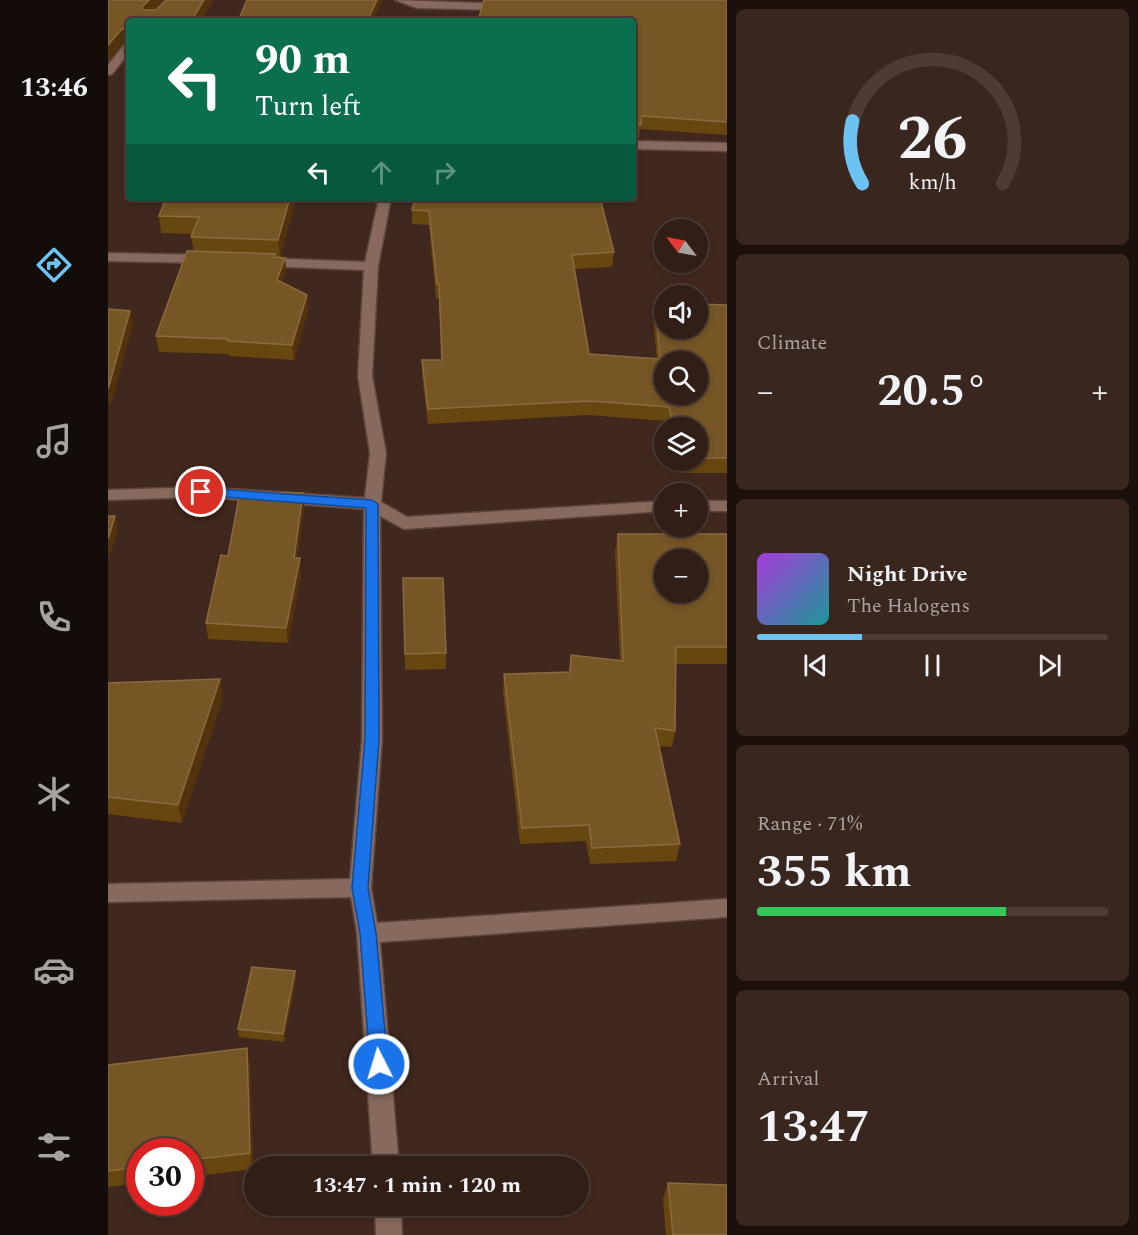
<!DOCTYPE html>
<html lang="en">
<head>
<meta charset="utf-8">
<style>
	body { margin:0; font-family:Spectral,serif; background:#39271f; color:#f1f3f6; height:100vh; display:flex; flex-direction:column; font-size:22px; white-space:nowrap }
	* { box-sizing:border-box; margin:0 }
	p { font-size:20px; color:#a8a2a1 }
	.icon { flex:none; width:33px; height:33px; fill:none; stroke:currentColor; stroke-width:2; stroke-linecap:round; stroke-linejoin:round }
	.map { position:relative; flex:1; overflow:hidden }
	.drawer { display:flex; flex-direction:column; gap:9px; padding:9px; background:#1b100c; width:411px }
	.drawer>* { flex:none }
	.top-card { position:absolute; left:18px; top:18px; width:510px; height:183px; border-radius:6px; box-shadow:0 3px 9px #0003,0 0 0 2px #4c3c35; background:#0b6e4f; color:#fff; overflow:hidden }
	.needle { width:39px; rotate:302deg }
	.tools { position:absolute; left:546px; top:219px; display:grid; gap:12px }
	.tools a { display:grid; place-items:center; width:54px; height:54px; border-radius:50%; background:#311e16; box-shadow:0 3px 9px #0003,0 0 0 2px #4c3c35; font-size:30px }
	.speed { position:absolute; left:18px; top:1138px; display:flex; gap:12px; font-size:30px; font-weight:700; text-align:center }
	.speed>* { display:grid; place-content:center; width:78px; height:78px; border-radius:50%; background:#311e16; box-shadow:0 3px 9px #0003,0 0 0 2px #4c3c35; line-height:1 }
	.speed .limit { border:9px solid #d22; background:#fff; color:#111 }
	.pin { position:absolute; display:grid; place-items:center; width:51px; height:51px; color:#fff; margin:-26px; border:3px solid #fff; border-radius:50%; box-shadow:0 2px 6px #0007 }
	.me { position:absolute; width:66px; margin:-33px; rotate:355deg; stroke-linejoin:round; filter:drop-shadow(0 0 4px #0008) }
	.turn { display:flex; align-items:center; gap:21px; height:126px; padding:0 30px; font-size:27px }
	.turn .icon { width:78px; height:78px; stroke-width:2.5 }
	.turn b { display:block; font-size:42px; line-height:51px }
	.lanes { display:flex; align-items:center; height:57px; padding:0 30px; background:#0003; justify-content:center; gap:30px; direction:ltr }
	.lanes .off { opacity:.35 }
	.big { font-size:45px; font-weight:700; line-height:1.1 }
	.drawer .widget { flex:1; display:flex; flex-direction:column; justify-content:center; gap:9px; min-width:0; padding:0 21px; border-radius:9px; background:#39271f }
	.drawer .dial { align-items:center; gap:0 }
	.dial svg { height:156px; overflow:visible; fill:none; stroke:#4c3c35; stroke-width:7; stroke-linecap:round; text-anchor:middle }
	.dial text { fill:#f1f3f6; stroke:none }
	.song { display:flex; align-items:center; gap:18px }
	.cover { width:72px; height:72px; border-radius:9px; background:linear-gradient(135deg,hsl(280 70% 55%),hsl(180 70% 35%)) }
	.played { height:6px; border-radius:3px; background:linear-gradient(90deg,#6cc3f2 30%,#4c3c35 30%) }
	.keys { display:flex; justify-content:space-around; direction:ltr }
	.heat { display:flex; justify-content:space-between; align-items:center; font-size:33px; direction:ltr }
	.charge { height:9px; border-radius:4px; background:linear-gradient(90deg,#34c759 71%,#4c3c35 0) }
	.trip { position:absolute; left:136px; top:1156px; width:345px; height:60px; border-radius:30px; background:#311e16; box-shadow:0 3px 9px #0003,0 0 0 2px #4c3c35; font-weight:700; line-height:60px; text-align:center }
	main { display:flex; flex:1; min-height:0 }
	.tabs { display:flex; flex-direction:column; width:108px; justify-content:space-around; align-items:center; background:#140c09; color:#a8a2a1 }
	.tabs .icon { width:42px; height:42px }
	.tabs .active { color:#6cc3f2 }
	.tabs b { font-size:27px; color:#f1f3f6 }
	.map>svg:first-child { display:block }
</style>
</head>
<body>
<main>
<nav class="tabs">
<b>13:46</b>
<svg class="icon active" aria-label="directions" viewBox="0 0 24 24"><path d="M12 3l9 9-9 9-9-9zM9 14v-3h6M13 9l2 2-2 2"/></svg>
<svg class="icon" aria-label="music" viewBox="0 0 24 24"><path d="M9 18V5l10-2v13"/><circle cx="6" cy="18" r="3"/><circle cx="16" cy="16" r="3"/></svg>
<svg class="icon" aria-label="phone" viewBox="0 0 24 24"><path d="M5 4h4l2 5-3 2q2 4 5 5l2-3 5 2v4C11 20 4 13 5 4z"/></svg>
<svg class="icon" aria-label="climate" viewBox="0 0 24 24"><path d="M12 3v18M4 7l16 10M4 17L20 7"/></svg>
<svg class="icon" aria-label="car" viewBox="0 0 24 24"><path d="M5 17H2v-5l4-1 3-4h7l3 4 3 1v5h-3M9 17h6M6 11h13"/><circle cx="7" cy="17" r="2"/><circle cx="17" cy="17" r="2"/></svg>
<svg class="icon" aria-label="filters" viewBox="0 0 24 24"><path d="M4 7h16M4 17h16"/><circle cx="9" cy="7" r="2"/><circle cx="15" cy="17" r="2"/></svg>
</nav>
<div class="map">
<svg width="619" height="1235" viewBox="0 0 619 1235">
	<rect width="100%" height="100%" fill="#41281e"/>
	<g fill="none" stroke-linecap="round" stroke-linejoin="round">
		<defs>
			<path id="minor" d="M 287,0 L 398,4 L 403,7 L 398,10 L 309,8 Z
				M 21,43 L 21,53 L 4,74 L 0,75 L 0,65 L 17,44 Z
				M 525,141 L 619,143 L 619,151 L 525,149 Z
				M 271,198 L 283,198 L 270,266 L 264,376 L 278,453 L 273,502 L 299,517 L 556,501 L 556,511 L 296,529 L 272,516 L 274,739 L 263,888 L 269,923 L 619,899 L 619,917 L 272,942 L 291,1167 L 265,1167 L 249,933 L 243,897 L 0,902 L 0,884 L 242,879 L 254,739 L 256,509 L 93,497 L 0,500 L 0,490 L 93,487 L 257,498 L 262,453 L 250,376 L 256,270 L 155,266 L 148,262 L 155,258 L 257,262 Z
				M 0,253 L 100,255 L 107,259 L 100,263 L 0,261 Z
				M 590,501 L 619,501 L 619,511 L 590,511 Z
				M 267,1206 L 293,1206 L 294,1235 L 268,1235 Z"/>
		</defs>
		<!-- minor casing -->
		<use href="#minor" stroke="#5b453d" stroke-width="3"/>
		<!-- minor -->
		<use href="#minor" fill="#87695d" fill-rule="evenodd"/>
	</g>
	<!-- wall -->
	<path fill="#684610" d="M 0,0 L 56,0 L 46,10 L 48,10 L 58,0 L 105,0 L 92,21 L 21,21 L 21,62 L 17,62 L 15,49 L 20,41 L 15,43 L 0,61 Z
		M 619,0 L 619,135 L 532,129 L 531,138 L 525,137 L 525,21 Z
		M 58,198 L 188,198 L 172,257 L 167,257 L 177,258 L 178,272 L 174,282 L 199,295 L 200,310 L 186,360 L 121,356 L 121,354 L 51,352 L 48,336 L 86,252 L 83,237 L 85,234 L 53,233 L 51,216 Z
		M 307,198 L 506,252 L 504,267 L 466,269 L 481,354 L 549,359 L 545,317 L 547,303 L 619,305 L 619,473 L 569,473 L 566,460 L 590,460 L 590,428 L 560,428 L 558,421 L 480,415 L 320,424 L 314,375 L 314,360 L 334,360 L 331,298 L 328,298 L 321,225 L 304,224 L 304,210 Z
		M 196,509 L 189,558 L 193,574 L 180,643 L 100,639 L 98,623 L 120,556 Z
		M 510,534 L 619,534 L 619,664 L 568,664 L 567,731 L 564,747 L 551,746 L 572,844 L 568,861 L 482,864 L 478,841 L 412,844 L 395,691 L 396,674 L 461,672 L 463,655 L 512,660 L 507,551 Z
		M 295,578 L 338,653 L 338,669 L 297,670 Z
		M 0,683 L 115,697 L 74,823 L 0,814 Z
		M 187,971 L 188,979 L 176,1042 L 131,1037 L 130,1029 Z
		M 0,1065 L 142,1066 L 145,1169 L 82,1177 L 82,1152 L 32,1152 L 32,1183 L 0,1187 Z
		M 560,1183 L 619,1235 L 558,1235 L 555,1199 Z"/>
	<!-- shaded-wall -->
	<path fill="#52330d" d="M 41,0 L 56,0 L 35,19 L 34,7 Z
		M 96,0 L 105,0 L 92,21 L 83,21 Z
		M 269,0 L 275,0 L 265,21 L 259,21 Z
		M 18,28 L 20,41 L 15,43 L 1,61 L 0,45 L 13,30 Z
		M 182,198 L 188,198 L 172,257 L 170,240 Z
		M 177,258 L 178,272 L 170,294 L 169,280 Z
		M 199,295 L 200,310 L 186,360 L 184,345 Z
		M 22,311 L 25,325 L 2,408 L 0,399 L 0,389 Z
		M 195,493 L 196,509 L 187,574 L 186,558 Z
		M 7,516 L 10,530 L 0,561 L 0,539 Z
		M 192,558 L 193,574 L 180,643 L 178,628 Z
		M 112,679 L 115,697 L 74,823 L 70,805 Z
		M 187,971 L 188,979 L 176,1042 L 175,1034 Z
		M 139,1048 L 142,1066 L 145,1169 L 142,1153 Z"/>
	<!-- building -->
	<path fill="#765625" stroke="#896b41" stroke-width="1.5" fill-rule="evenodd" d="M 0,0 L 41,0 L 34,7 L 34,10 L 48,10 L 58,0 L 96,0 L 83,21 L 21,21 L 21,30 L 18,28 L 13,30 L 0,45 Z
		M 139,0 L 269,0 L 259,21 L 130,21 Z
		M 376,0 L 619,0 L 619,122 L 534,116 L 533,125 L 525,124 L 525,21 L 370,21 Z
		M 21,40 L 21,49 L 15,49 Z
		M 58,198 L 182,198 L 170,240 L 83,237 L 91,217 L 51,216 Z
		M 307,198 L 492,198 L 506,252 L 464,255 L 481,354 L 552,359 L 547,303 L 556,303 L 556,328 L 590,328 L 590,304 L 619,305 L 619,458 L 590,458 L 590,428 L 565,428 L 561,407 L 482,401 L 320,409 L 314,360 L 334,360 L 331,284 L 329,284 L 321,211 L 304,210 ZM 556,362 L 590,362 L 590,394 L 556,394 Z
		M 79,251 L 167,254 L 166,257 L 177,258 L 169,280 L 199,295 L 184,345 L 120,341 L 120,339 L 48,336 Z
		M 0,309 L 22,311 L 0,389 Z
		M 132,492 L 195,493 L 186,558 L 192,558 L 178,628 L 98,623 L 113,555 L 120,556 Z
		M 0,516 L 7,516 L 0,539 Z
		M 510,534 L 619,534 L 619,647 L 568,647 L 567,731 L 547,728 L 572,844 L 484,848 L 481,825 L 414,828 L 396,674 L 462,672 L 463,655 L 515,661 ZM 556,560 L 590,560 L 590,592 L 556,592 Z
		M 295,578 L 335,578 L 338,653 L 297,654 Z
		M 112,679 L 70,805 L 0,797 L 0,683 Z
		M 144,967 L 187,971 L 175,1034 L 130,1029 Z
		M 139,1048 L 142,1153 L 82,1160 L 82,1152 L 32,1152 L 32,1167 L 0,1171 L 0,1065 Z
		M 560,1183 L 619,1185 L 619,1235 L 565,1235 Z"/>
	<!-- route -->
	<path fill="#1a73e8" stroke="#114b97" stroke-width="1.5" d="M 93,488 L 264,500 L 270,504 L 271,739 L 260,888 L 268,933 L 280,1064 L 277,1070 L 271,1072 L 265,1070 L 262,1064 L 252,933 L 244,888 L 257,739 L 258,508 L 89,495 L 87,492 Z"/>
</svg>
<div class="tools">
<a><svg class="needle" viewBox="-14 -14 28 28"><path d="M0-13l5 13h-10z" fill="#e53935"/><path d="M0 13l5-13h-10z" fill="#a8a2a1"/></svg></a>
<a><svg class="icon" aria-label="sound" viewBox="0 0 24 24"><path d="M4 9h4l5-4v14l-5-4H4zM17 9q2 3 0 6"/></svg></a>
<a><svg class="icon" aria-label="search" viewBox="0 0 24 24"><circle cx="10" cy="10" r="6"/><path d="M15 15l6 6"/></svg></a>
<a><svg class="icon" aria-label="layers" viewBox="0 0 24 24"><path d="M12 4l9 5-9 5-9-5zM3 14l9 5 9-5"/></svg></a>
<a>+</a>
<a>−</a>
</div>
<div class="speed"><div class="limit">30</div></div>
<div class="pin" style="left:93px;top:492px;background:#d93025"><svg class="icon" aria-label="arrive" viewBox="0 0 24 24"><path d="M6 21V4h12l-3 4 3 4H6"/></svg></div>
<svg class="me" style="left:271px;top:1064px" viewBox="-20 -20 40 40"><circle r="17" fill="#1a73e8" stroke="#fff" stroke-width="3"/><path d="M0-11L8 9 0 5-8 9z" fill="#fff"/></svg>
<div class="trip">13:47 · 1 min · 120 m</div>
<div class="top-card">
<div class="turn"><svg class="icon" aria-label="left" viewBox="0 0 24 24"><path d="M17 20v-9H6M10 6l-5 5 5 5"/></svg><div><b>90 m</b>Turn left</div></div>
<div class="lanes"><svg class="icon" aria-label="left" viewBox="0 0 24 24"><path d="M17 20v-9H6M10 6l-5 5 5 5"/></svg><svg class="icon off" aria-label="ahead" viewBox="0 0 24 24"><path d="M12 20V5M6 11l6-6 6 6"/></svg><svg class="icon off" aria-label="right" viewBox="0 0 24 24"><path d="M7 20v-9h11M14 6l5 5-5 5"/></svg></div>
</div>
</div>
<section class="drawer">
<div class="widget dial"><svg viewBox="0 0 100 80">
<path d="M14 69A42 42 0 1 1 86 69"/>
<path d="M14 69A42 42 0 0 1 9 37" stroke="#6cc3f2"/>
<text x="50" y="56" font-size="32" font-weight="700">26</text>
<text x="50" y="72" font-size="11">km/h</text>
</svg></div>
<div class="widget"><p>Climate</p>
<div class="heat"><a>−</a><b class="big">20.5°</b><a>+</a></div>
</div>
<div class="widget">
<div class="song"><i class="cover"></i><div><b>Night Drive</b><p>The Halogens</p></div></div>
<div class="played"></div>
<div class="keys"><svg class="icon" aria-label="previous" viewBox="0 0 24 24"><path d="M18 5L8 12l10 7zM5 5v14"/></svg><svg class="icon" aria-label="pause" viewBox="0 0 24 24"><path d="M8 5v14M16 5v14"/></svg><svg class="icon" aria-label="next" viewBox="0 0 24 24"><path d="M6 5l10 7-10 7zM19 5v14"/></svg></div>
</div>
<div class="widget"><p>Range · 71%</p><b class="big">355 km</b><div class="charge"></div></div>
<div class="widget"><p>Arrival</p><b class="big">13:47</b></div>
</section>
</main>
</body>
</html>
